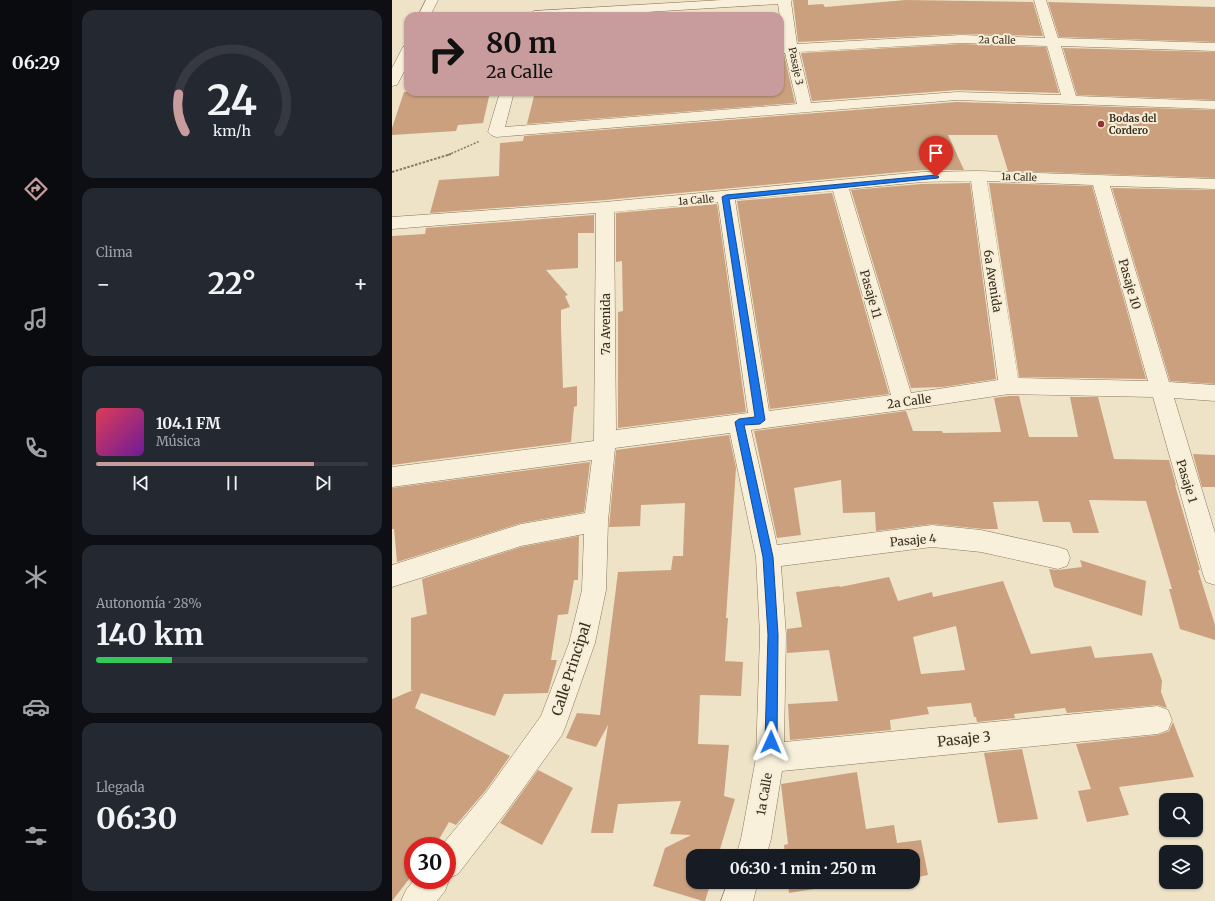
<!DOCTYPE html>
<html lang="es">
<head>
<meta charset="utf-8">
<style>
	body { margin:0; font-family:Merriweather,serif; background:#242831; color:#f1f3f6; height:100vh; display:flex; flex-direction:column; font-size:15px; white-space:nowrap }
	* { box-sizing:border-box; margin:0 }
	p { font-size:13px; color:#9ea1a6 }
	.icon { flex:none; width:22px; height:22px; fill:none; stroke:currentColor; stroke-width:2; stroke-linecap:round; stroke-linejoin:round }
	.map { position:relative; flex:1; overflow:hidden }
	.sheet { display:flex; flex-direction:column; gap:10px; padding:10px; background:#0d0f14; width:320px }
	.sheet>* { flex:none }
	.hud { position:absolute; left:12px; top:12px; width:380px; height:84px; border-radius:12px; box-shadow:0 1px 3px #0004; background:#c89b9c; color:#111; overflow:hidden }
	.buttons { position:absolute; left:767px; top:793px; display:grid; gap:8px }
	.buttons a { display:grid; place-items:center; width:44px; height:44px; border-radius:8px; background:#171b24; box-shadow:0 1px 3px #0004; font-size:20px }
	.speed { position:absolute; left:12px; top:837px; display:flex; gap:8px; font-size:20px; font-weight:700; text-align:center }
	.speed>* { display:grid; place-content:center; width:52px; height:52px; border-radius:50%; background:#171b24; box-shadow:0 1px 3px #0004; line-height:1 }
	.speed .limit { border:6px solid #d22; background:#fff; color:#111 }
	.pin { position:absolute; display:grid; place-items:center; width:34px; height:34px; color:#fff; margin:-41px -17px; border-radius:50% 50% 50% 0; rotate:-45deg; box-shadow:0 0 4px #0007 }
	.pin .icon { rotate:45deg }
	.me { position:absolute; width:44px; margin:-22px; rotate:1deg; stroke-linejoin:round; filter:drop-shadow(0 0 3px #0008) }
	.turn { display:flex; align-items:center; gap:14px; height:84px; padding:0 16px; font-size:18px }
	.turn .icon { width:52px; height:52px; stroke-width:2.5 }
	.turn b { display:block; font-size:28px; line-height:34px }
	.big { font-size:30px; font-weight:700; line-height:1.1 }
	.sheet .widget { flex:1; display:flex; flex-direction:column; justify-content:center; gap:6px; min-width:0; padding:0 14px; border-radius:12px; background:#242831 }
	.sheet .dial { align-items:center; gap:0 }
	.dial svg { height:104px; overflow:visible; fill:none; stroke:#363941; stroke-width:7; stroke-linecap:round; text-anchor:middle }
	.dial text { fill:#f1f3f6; stroke:none }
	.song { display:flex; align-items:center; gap:12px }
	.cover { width:48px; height:48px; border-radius:6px; background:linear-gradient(135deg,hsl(350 70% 55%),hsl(280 70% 35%)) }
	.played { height:4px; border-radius:2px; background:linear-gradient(90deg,#c89b9c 80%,#363941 80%) }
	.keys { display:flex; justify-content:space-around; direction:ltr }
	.heat { display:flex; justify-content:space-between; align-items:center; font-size:22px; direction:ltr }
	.charge { height:6px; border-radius:3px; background:linear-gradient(90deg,#34c759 28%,#363941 0) }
	.trip { position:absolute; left:294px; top:849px; width:234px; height:40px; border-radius:12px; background:#171b24; box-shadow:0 1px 3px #0004; font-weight:700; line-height:40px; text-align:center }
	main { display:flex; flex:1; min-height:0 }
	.tab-bar { display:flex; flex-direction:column; width:72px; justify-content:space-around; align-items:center; background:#090b0e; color:#9ea1a6 }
	.tab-bar .icon { width:28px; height:28px }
	.tab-bar .selected { color:#c89b9c }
	.tab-bar b { font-size:18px; color:#f1f3f6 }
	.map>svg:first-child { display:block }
</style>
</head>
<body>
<main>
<nav class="tab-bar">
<b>06:29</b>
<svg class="icon selected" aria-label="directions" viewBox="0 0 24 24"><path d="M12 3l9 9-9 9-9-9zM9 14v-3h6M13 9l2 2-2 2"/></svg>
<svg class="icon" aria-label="music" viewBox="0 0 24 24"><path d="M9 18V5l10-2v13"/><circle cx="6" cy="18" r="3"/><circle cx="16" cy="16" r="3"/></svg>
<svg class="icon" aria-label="phone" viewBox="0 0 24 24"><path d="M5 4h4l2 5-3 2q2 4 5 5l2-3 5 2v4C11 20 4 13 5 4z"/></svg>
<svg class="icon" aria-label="climate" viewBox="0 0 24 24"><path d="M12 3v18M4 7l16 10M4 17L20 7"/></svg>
<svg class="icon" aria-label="car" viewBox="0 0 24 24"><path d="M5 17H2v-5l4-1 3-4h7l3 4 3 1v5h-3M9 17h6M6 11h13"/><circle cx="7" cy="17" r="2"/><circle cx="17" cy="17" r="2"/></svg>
<svg class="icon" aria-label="filters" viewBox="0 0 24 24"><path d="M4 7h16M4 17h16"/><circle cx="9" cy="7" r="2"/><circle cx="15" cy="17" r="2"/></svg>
</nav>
<section class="sheet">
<div class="widget dial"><svg viewBox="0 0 100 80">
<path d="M14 69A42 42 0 1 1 86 69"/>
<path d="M14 69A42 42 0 0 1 9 40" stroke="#c89b9c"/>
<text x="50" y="56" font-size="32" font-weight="700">24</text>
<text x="50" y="72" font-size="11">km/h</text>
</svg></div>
<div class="widget"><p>Clima</p>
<div class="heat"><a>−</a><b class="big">22°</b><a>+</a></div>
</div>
<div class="widget">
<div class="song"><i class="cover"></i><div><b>104.1 FM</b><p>Música</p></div></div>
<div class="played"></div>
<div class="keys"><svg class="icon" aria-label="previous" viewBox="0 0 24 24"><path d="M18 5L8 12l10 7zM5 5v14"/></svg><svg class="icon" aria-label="pause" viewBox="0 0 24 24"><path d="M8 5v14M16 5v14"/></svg><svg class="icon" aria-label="next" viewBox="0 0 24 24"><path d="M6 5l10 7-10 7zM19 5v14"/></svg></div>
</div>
<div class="widget"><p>Autonomía · 28%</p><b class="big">140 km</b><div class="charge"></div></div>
<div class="widget"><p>Llegada</p><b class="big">06:30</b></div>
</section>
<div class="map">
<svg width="823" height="901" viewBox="0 0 823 901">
	<rect width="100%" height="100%" fill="#eee3c7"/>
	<!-- building -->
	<path fill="#cba07e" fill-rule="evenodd" d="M 401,0 L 416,0 L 416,5 L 431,4 L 433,7 L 514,0 L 641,2 L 651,36 L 569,34 L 406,42 Z
		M 656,2 L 823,7 L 823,42 L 667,37 Z
		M 569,44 L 654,47 L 667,93 L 565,90 L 420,101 L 409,53 Z
		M 671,48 L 823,52 L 823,100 L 685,95 Z
		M 388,54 L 392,54 L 403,103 L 135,124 L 143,92 L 388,92 Z
		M 12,92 L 98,92 L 91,123 L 66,125 L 64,131 L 0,135 L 0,128 Z
		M 565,102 L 823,110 L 823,178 L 616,171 L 605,135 L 556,135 L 572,170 L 530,170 L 213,200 L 38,213 L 47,180 L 107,176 L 108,143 L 131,141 L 132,136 Z
		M 578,183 L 604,379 L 551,387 L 519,388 L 459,190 L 530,184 Z
		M 597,183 L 700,186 L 754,379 L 627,377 Z
		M 720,188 L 823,190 L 823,384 L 778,381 Z
		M 440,193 L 497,394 L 378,409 L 345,201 Z
		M 325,204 L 354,412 L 226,428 L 226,312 L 231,311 L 230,261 L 224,262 L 224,213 Z
		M 202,215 L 202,233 L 186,233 L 186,268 L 154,270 L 176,295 L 173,296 L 178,307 L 169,310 L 169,328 L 171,388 L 185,386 L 185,406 L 182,407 L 179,442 L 0,465 L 0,236 L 33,234 L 34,228 Z
		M 617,396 L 627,396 L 637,437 L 686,437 L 678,397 L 706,397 L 722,459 L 777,460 L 784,485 L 783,485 L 808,570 L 806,570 L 823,625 L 823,640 L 788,629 L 777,589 L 780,589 L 754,501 L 697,500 L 707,533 L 681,533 L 678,522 L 651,522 L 646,501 L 601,502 L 606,529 L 592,529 L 540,524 L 484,531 L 483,512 L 451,513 L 449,480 L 402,488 L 409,535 L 385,538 L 362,431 L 514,411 L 521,431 L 550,431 L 551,433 L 609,432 L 602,398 Z
		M 337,435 L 344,468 L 334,618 L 336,618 L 333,661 L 351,662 L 349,696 L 308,695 L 306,744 L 337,745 L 332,796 L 343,799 L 326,856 L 301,856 L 301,882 L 319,882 L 313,901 L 311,901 L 261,886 L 273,848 L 299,835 L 278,834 L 289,801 L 226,804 L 221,833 L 199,833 L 216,725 L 204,747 L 174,738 L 185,713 L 208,715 L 226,572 L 279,570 L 281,556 L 291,556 L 293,503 L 249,505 L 248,526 L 217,527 L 224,450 Z
		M 801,454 L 823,455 L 823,487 L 810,487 Z
		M 198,462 L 192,512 L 129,523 L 5,562 L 2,529 L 0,529 L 0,488 Z
		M 187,536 L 186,580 L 182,580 L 176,614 L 166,615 L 159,660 L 165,660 L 156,693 L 112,694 L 103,716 L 29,693 L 23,708 L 118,756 L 94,790 L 64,825 L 57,822 L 43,846 L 21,846 L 21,874 L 0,901 L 0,699 L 21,690 L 19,690 L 19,618 L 35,614 L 30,579 L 129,547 Z
		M 688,560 L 754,581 L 750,616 L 662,587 L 657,569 L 666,570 L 690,567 Z
		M 497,577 L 506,601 L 540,592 L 541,597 L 611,581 L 639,654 L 699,646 L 703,658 L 760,653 L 770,681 L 769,692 L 775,708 L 766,705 L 675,713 L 673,708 L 622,714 L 623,718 L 585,722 L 584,717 L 582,717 L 579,703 L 535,707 L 537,714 L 498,720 L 499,730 L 398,740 L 396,704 L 446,701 L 437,650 L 395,653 L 395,629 L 410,627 L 404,592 L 447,586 L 448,587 ZM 564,626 L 573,670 L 529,674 L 521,637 Z
		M 781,722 L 802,777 L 727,787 L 737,815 L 695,822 L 686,791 L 699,789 L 684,744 L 766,735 L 777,731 Z
		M 630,749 L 646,819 L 606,823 L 592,753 Z
		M 146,770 L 181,788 L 150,845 L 108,823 Z
		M 465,772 L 474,829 L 502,825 L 505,843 L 529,840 L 536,875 L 521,878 L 521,856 L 393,856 L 392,845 L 396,844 L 389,784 Z
		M 396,882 L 466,882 L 397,893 Z"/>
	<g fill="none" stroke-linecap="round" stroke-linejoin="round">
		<defs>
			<path id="minor" d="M 34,0 L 46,0 L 38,16 L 26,16 Z
				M 330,0 L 400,0 L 399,2 L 405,44 L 569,35 L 653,38 L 642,0 L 654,0 L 666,38 L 823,43 L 823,51 L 669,46 L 684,96 L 823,101 L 823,109 L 565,100 L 104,137 L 99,135 L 96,132 L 108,92 L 122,92 L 113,127 L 405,104 L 393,53 L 388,53 L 388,45 L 392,45 L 386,4 L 190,16 L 136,15 L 142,11 ZM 569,43 L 655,46 L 669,95 L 565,92 L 419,103 L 407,52 Z
				M 16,46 L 16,64 L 5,85 L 0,86 L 0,68 L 11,47 Z
				M 586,171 L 823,179 L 823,189 L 718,186 L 777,382 L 823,385 L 823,401 L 782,398 L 823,533 L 823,585 L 814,582 L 811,574 L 761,397 L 617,394 L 511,410 L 359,430 L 385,545 L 540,525 L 589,530 L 666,547 L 675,550 L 678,558 L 675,566 L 666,569 L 589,552 L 540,547 L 389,566 L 394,635 L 392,742 L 766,706 L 776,710 L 780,720 L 776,730 L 766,734 L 390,771 L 379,839 L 374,856 L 344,856 L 349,839 L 364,758 L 368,635 L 364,557 L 338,433 L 223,448 L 216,521 L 214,590 L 203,643 L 174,725 L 170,735 L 115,811 L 66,874 L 57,878 L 57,880 L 53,891 L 45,901 L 9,901 L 14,890 L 22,880 L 55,880 L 55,846 L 49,846 L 95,791 L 149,716 L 177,643 L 190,590 L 192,534 L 129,546 L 0,587 L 0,565 L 129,524 L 193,513 L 200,460 L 0,487 L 0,467 L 202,441 L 204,213 L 0,229 L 0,217 L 213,202 L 530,172 ZM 579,181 L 606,380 L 519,393 L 457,189 L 530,182 ZM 595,181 L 701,185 L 756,381 L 626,378 ZM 441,191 L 499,395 L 377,411 L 343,200 ZM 326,202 L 356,413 L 224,430 L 222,212 Z
				M 336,882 L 366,882 L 361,901 L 329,901 Z"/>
		</defs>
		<!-- minor casing -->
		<use href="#minor" stroke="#89755d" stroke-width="1"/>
		<!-- path-far1 -->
		<path stroke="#89755d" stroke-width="1.5" stroke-dasharray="2 1.5" stroke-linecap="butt" d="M 56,155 L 88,141"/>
		<!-- path -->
		<path stroke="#89755d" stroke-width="2" stroke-dasharray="2.5 1.5" stroke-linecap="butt" d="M 0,172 L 59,154"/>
		<!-- minor -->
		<use href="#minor" fill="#f8f0da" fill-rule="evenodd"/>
	</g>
	<!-- route -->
	<path fill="#1a73e8" stroke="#114b97" d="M 544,175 L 547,177 L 546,178 L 337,199 L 373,420 L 368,424 L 352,425 L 381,557 L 386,635 L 385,742 L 383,747 L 379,748 L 375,747 L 373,742 L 376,635 L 371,557 L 343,422 L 347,419 L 363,417 L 330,197 L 334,195 Z"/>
	<!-- markers -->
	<circle fill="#97302e" stroke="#f5edd6" stroke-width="1.5" cx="709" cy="124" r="4"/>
	<g text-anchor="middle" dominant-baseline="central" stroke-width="4" stroke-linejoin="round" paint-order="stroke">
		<!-- far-street labels -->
		<g font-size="10" fill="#3a2d20" stroke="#f5edd6">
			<text transform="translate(605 40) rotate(1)">2a Calle</text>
			<text transform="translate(404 66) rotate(78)">Pasaje 3</text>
			<text transform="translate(627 177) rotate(2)">1a Calle</text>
			<text transform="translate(304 200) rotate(-5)">1a Calle</text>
		</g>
		<!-- far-poi labels -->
		<g font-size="10" font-weight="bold" fill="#3a2d20" stroke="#f5edd6" text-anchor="start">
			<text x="717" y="118">Bodas del<tspan x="717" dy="12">Cordero</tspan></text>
		</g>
		<!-- street labels -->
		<g font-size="12" fill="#3a2d20" stroke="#f5edd6">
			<text transform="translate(601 281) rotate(81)">6a Avenida</text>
			<text transform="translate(738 284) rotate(74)">Pasaje 10</text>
			<text transform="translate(479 294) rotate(74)">Pasaje 11</text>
			<text transform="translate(213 324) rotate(-90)">7a Avenida</text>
			<text transform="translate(517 401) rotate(-8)">2a Calle</text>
			<text transform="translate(795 481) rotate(73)">Pasaje 1</text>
			<text transform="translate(521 540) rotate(-5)">Pasaje 4</text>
			<text transform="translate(372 794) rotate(-80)">1a Calle</text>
		</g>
		<!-- near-street labels -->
		<g font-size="14" fill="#3a2d20" stroke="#f5edd6">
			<text transform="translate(179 669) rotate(-72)">Calle Principal</text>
			<text transform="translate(572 739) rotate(-6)">Pasaje 3</text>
		</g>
	</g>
</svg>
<div class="buttons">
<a><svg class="icon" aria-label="search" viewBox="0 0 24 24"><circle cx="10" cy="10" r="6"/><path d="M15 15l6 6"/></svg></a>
<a><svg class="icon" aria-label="layers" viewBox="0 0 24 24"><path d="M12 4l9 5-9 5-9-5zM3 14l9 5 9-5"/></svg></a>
</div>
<div class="speed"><div class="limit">30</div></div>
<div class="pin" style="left:544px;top:177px;background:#d93025"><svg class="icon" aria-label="arrive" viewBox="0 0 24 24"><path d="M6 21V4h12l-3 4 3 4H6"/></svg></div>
<svg class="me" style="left:379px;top:742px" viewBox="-20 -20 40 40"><path d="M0-17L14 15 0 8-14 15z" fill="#1a73e8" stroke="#fff" stroke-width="4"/></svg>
<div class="trip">06:30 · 1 min · 250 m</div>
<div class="hud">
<div class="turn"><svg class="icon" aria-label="right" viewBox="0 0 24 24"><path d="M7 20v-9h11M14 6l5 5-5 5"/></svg><div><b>80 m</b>2a Calle</div></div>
</div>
</div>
</main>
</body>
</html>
